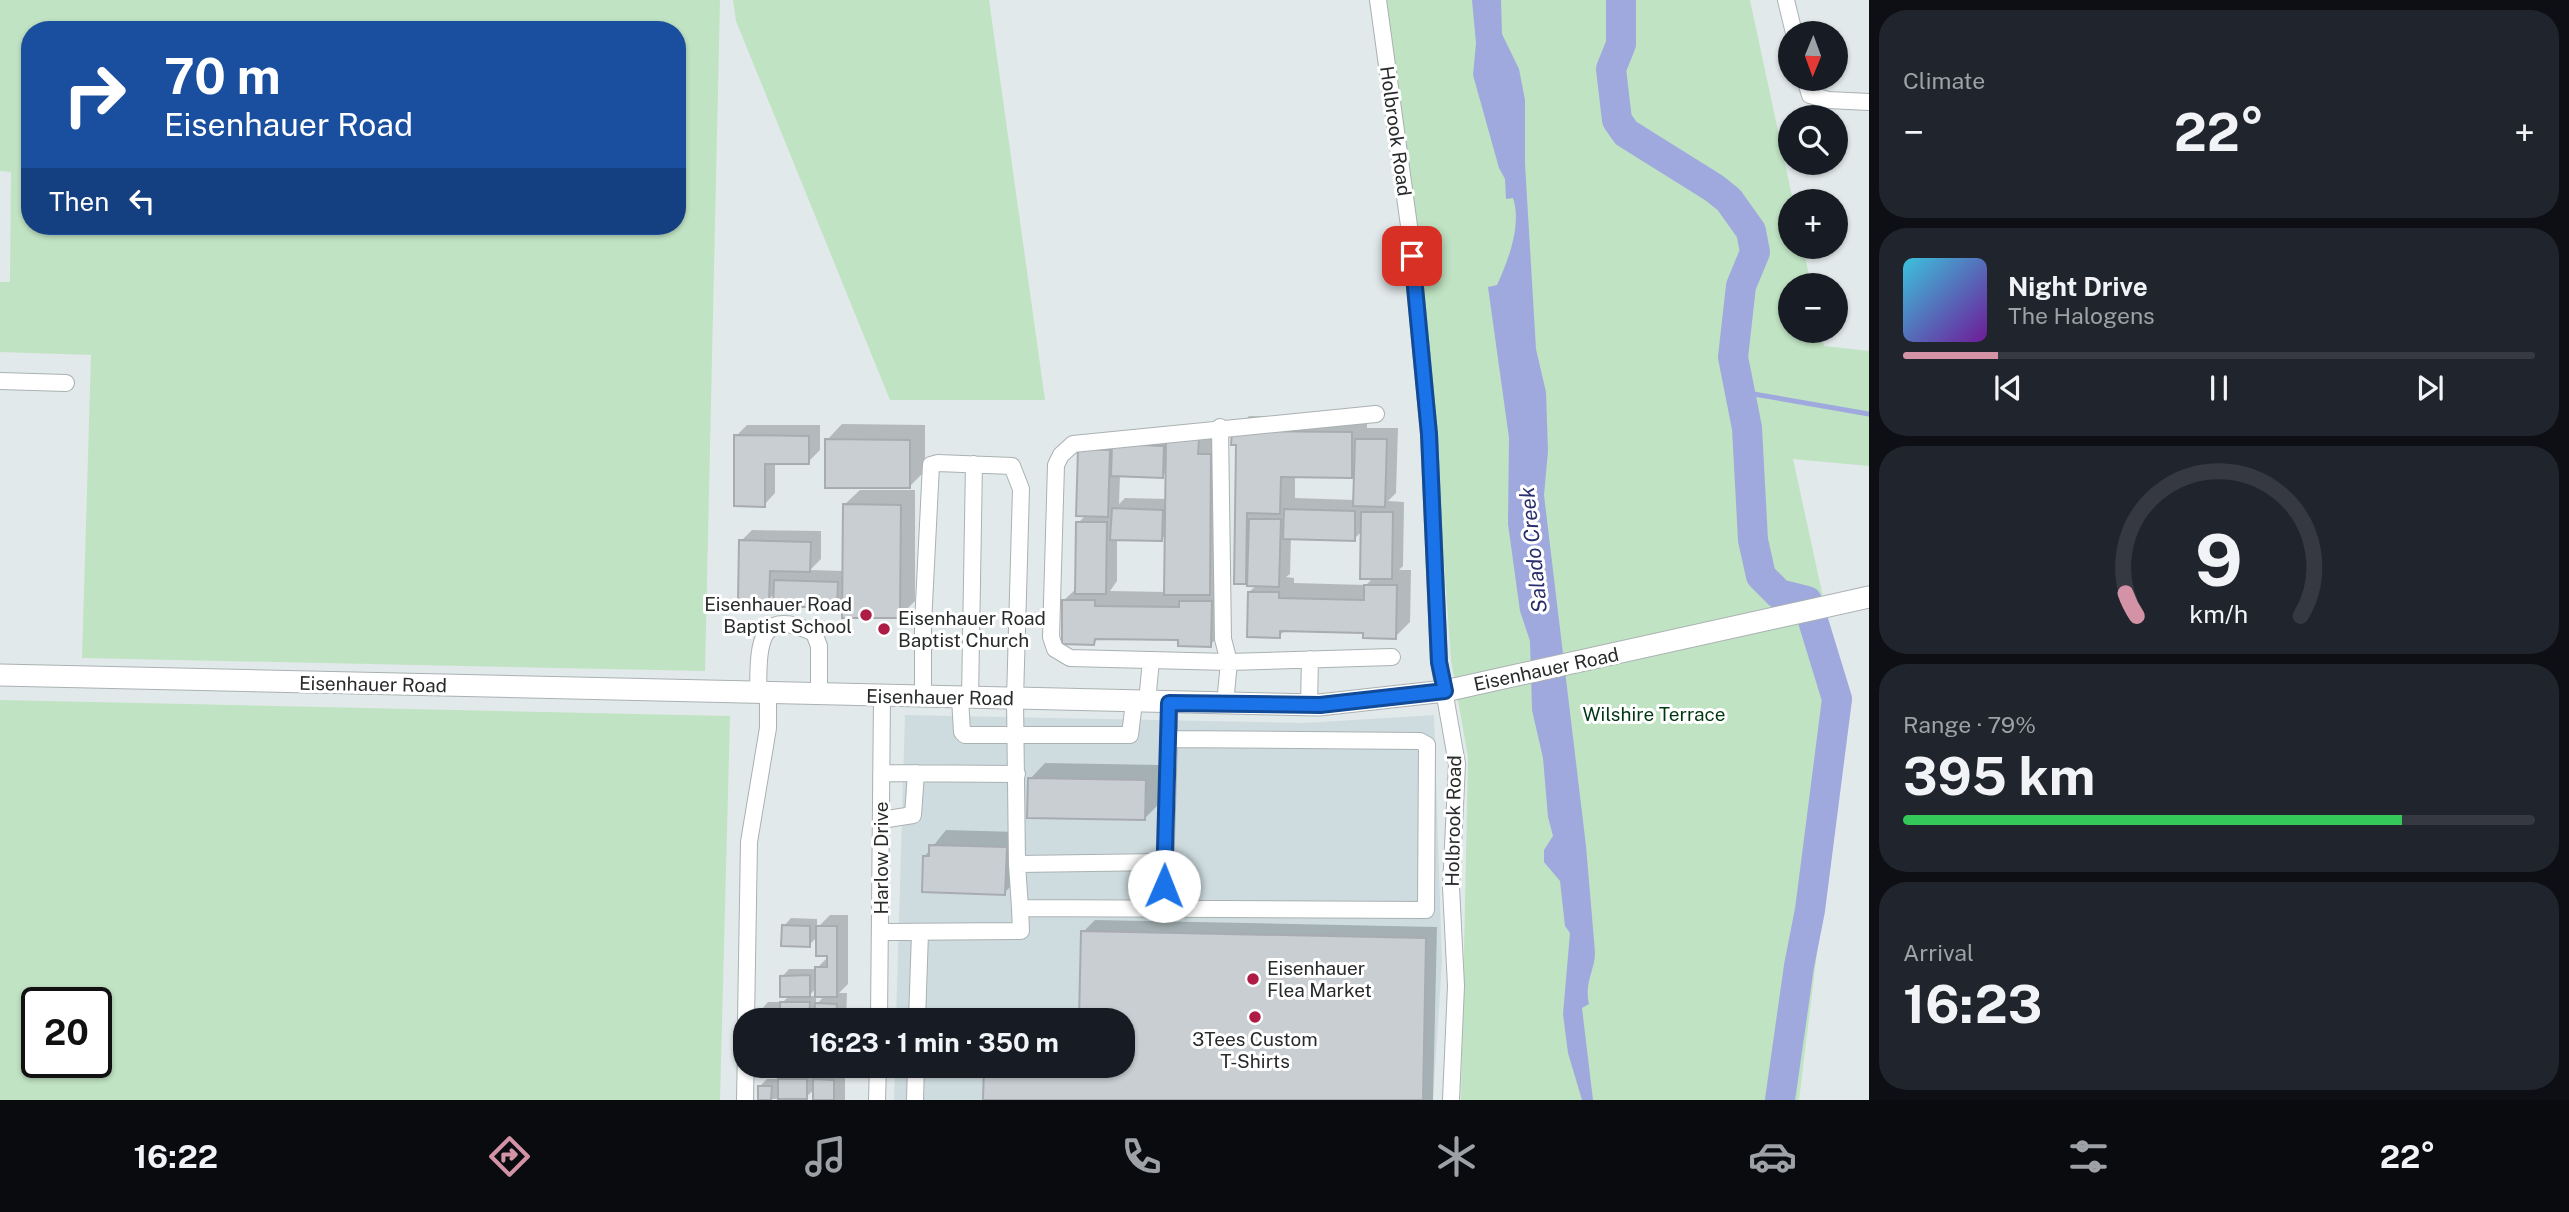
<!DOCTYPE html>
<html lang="en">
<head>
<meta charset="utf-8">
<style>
	body { margin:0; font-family:"Public Sans",sans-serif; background:#20242c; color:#f1f3f6; height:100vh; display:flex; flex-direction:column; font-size:26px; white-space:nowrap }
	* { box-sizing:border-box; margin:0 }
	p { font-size:23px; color:#9ea1a6 }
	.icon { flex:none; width:38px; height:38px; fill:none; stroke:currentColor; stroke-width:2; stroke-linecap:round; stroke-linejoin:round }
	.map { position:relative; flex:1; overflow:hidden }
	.drawer { display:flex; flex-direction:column; gap:10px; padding:10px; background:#0d0f14; width:700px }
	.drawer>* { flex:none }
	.banner { position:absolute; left:21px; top:21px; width:665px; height:214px; border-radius:28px; box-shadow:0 2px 5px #0004; background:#1a4fa0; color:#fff; overflow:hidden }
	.needle { width:46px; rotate:181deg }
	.controls { position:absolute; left:1778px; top:21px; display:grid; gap:14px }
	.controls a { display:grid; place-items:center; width:70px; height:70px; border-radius:50%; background:#171b24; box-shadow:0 2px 5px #0004; font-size:35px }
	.speed { position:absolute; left:21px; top:987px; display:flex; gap:14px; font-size:35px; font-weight:700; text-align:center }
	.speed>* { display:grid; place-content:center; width:91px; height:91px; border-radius:50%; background:#171b24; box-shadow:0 2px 5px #0004; line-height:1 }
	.speed .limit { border:4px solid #111; border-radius:10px; background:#fff; color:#111 }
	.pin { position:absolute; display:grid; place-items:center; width:60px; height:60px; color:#fff; margin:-30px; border-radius:14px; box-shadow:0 4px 10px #0006 }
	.me { position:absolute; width:77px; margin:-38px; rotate:1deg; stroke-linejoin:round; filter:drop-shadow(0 0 5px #0008) }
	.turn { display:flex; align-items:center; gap:24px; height:147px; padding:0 28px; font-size:32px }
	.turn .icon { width:91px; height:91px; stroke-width:2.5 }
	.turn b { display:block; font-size:49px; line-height:60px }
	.then { display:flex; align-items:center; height:66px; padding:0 28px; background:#0003; gap:14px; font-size:26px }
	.big { font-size:52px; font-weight:700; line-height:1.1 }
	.drawer .card { flex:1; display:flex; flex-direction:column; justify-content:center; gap:10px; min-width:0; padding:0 24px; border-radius:28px; background:#20242c }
	.drawer .dial { align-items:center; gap:0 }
	.dial svg { height:182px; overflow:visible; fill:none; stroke:#363941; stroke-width:7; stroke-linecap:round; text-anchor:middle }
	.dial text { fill:#f1f3f6; stroke:none }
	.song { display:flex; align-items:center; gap:21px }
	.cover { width:84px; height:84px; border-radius:10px; background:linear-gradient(135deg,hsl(190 70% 55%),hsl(280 70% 35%)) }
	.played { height:7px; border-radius:4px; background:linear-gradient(90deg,#d392a6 15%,#363941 15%) }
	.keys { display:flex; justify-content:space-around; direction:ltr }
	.heat { display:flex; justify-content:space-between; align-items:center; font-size:38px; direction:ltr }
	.charge { height:10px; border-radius:5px; background:linear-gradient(90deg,#34c759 79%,#363941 0) }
	.trip { position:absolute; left:733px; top:1008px; width:402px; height:70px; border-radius:28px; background:#171b24; box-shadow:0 2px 5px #0004; font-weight:700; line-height:70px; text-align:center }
	.tab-bar { display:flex; height:112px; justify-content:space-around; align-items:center; background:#090b0e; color:#9ea1a6 }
	.tab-bar .icon { width:49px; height:49px }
	.tab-bar .active { color:#d392a6 }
	.tab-bar b { font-size:32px; color:#f1f3f6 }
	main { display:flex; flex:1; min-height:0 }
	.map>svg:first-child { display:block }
</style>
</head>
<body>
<main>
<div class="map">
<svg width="1869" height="1100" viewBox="0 0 1869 1100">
	<rect width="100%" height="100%" fill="#e2e9ea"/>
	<!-- built -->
	<path fill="#cedce0" d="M 905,715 L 1304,723 L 1434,715 L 1442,962 L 1433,1100 L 894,1100 L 895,1066 L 1124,1066 L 1124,1020 L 896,1020 Z"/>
	<!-- green -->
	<path fill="#c0e3c3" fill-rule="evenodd" d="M 0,0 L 720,0 L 705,671 L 82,658 L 91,355 L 0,352 L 0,282 L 10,282 L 11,172 L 0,171 ZM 30,30 L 677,30 L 677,226 L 30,226 Z
		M 733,0 L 989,0 L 1045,400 L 890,400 L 736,21 Z
		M 1384,0 L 1750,0 L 1793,201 L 1790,201 L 1790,247 L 1803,247 L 1811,285 L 1790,285 L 1790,331 L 1821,331 L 1824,346 L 1869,351 L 1869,466 L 1793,459 L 1847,707 L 1799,1100 L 1461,1100 L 1468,757 L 1451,660 L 1437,464 L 1409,162 Z
		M 0,700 L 730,716 L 720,1100 L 0,1100 ZM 37,1003 L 96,1003 L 96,1062 L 37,1062 Z"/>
	<!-- water -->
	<path fill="#9fa9de" d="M 1472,0 L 1501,0 L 1502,34 L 1519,69 L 1525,100 L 1525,164 L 1536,349 L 1546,392 L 1548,451 L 1544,495 L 1586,846 L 1595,952 C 1595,971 1584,981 1589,1004 L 1582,1008 L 1593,1100 L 1582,1100 L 1568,1053 L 1563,1014 L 1570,933 L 1565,926 L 1560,881 L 1544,862 L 1544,850 L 1553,836 L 1548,817 L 1543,758 L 1532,710 L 1530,641 L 1520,611 L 1508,524 L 1509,438 L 1488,287 L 1497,285 C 1508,261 1522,225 1513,198 L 1506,199 L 1505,179 L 1499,168 L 1473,75 L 1476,43 Z"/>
	<!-- shadow -->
	<path fill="#0003" fill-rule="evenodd" d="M 1249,416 L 1367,418 L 1367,428 L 1398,428 L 1396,493 L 1388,501 L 1404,502 L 1403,566 L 1399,570 L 1411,570 L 1410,622 L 1395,637 L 1365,631 L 1286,629 L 1279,636 L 1249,592 L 1257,585 L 1249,578 L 1245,582 L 1238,443 L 1233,432 ZM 1356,471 L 1355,500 L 1295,498 L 1295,476 L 1351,476 ZM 1363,530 L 1374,577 L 1366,585 L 1294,583 L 1294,578 L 1286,577 L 1290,574 L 1291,537 L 1354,539 Z
		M 842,424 L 925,425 L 925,471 L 909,487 L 827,440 Z
		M 1183,424 L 1213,425 L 1226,629 L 1210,645 L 1180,638 L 1099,637 L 1094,643 L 1064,600 L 1077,588 L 1078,523 L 1087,514 L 1080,449 L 1173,435 ZM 1167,471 L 1167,499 L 1125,498 L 1119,504 L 1120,475 L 1162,476 ZM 1166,534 L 1166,592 L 1110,591 L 1117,581 L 1117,538 L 1161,540 Z
		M 747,425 L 820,425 L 820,450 L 808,462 L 775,462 L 775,493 L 764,505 L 736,436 Z
		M 860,490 L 915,490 L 915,601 L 899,617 L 844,599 L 837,606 L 775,593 L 768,600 L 741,541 L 752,530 L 821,531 L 821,559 L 810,570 L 844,571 L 844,505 Z
		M 1045,763 L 1161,765 L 1160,803 L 1145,818 L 1030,779 Z
		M 946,830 L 1021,832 L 1020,877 L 1004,893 L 925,856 Z
		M 830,915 L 848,915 L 848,984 L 839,993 L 847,993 L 846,1020 L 816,1020 L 816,1014 L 810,1020 L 761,1020 L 761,1010 L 768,1002 L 779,1002 L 779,1006 L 789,996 L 782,977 L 789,969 L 816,969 L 828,957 L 818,936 L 809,945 L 784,926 L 791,918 L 817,919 L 817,928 ZM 817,987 L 825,995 L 816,1005 L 816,996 L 809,996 Z
		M 1095,920 L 1437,927 L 1433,1100 L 985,1100 L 986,1066 L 1124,1066 L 1124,1020 L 1081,1020 L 1083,932 Z
		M 780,1066 L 814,1066 L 808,1072 L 815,1072 L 816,1066 L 840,1066 L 837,1069 L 845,1069 L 845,1100 L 815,1100 L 815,1089 L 806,1097 L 759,1100 L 760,1086 L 767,1079 L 779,1079 L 788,1071 L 780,1071 ZM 814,1072 L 822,1072 L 814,1081 Z"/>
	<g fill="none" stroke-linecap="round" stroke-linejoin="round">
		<!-- stream -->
		<path stroke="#9fa9de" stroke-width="5" d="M 1742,392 L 1869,414"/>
		<!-- river -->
		<path stroke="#9fa9de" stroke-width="30" d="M 1621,0 L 1621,44 L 1611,69 L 1617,120 L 1626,133 L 1714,188 L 1729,200 L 1751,231 L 1755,252 L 1741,286 L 1733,357 L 1747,428 L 1753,540 L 1761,576 L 1779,594 L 1807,601 L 1837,699 L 1810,910 L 1799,966 L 1780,1100"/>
	</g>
	<!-- building -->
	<path fill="#c9ced2" stroke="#a8acb0" stroke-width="2" d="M 1232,431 L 1352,432 L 1352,478 L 1281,477 L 1280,514 L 1247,513 L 1246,584 L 1234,584 L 1236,445 L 1231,445 Z
		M 734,435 L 809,436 L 809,464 L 765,464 L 765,507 L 734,506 Z
		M 825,439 L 910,440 L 910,488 L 825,488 Z
		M 1166,439 L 1199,439 L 1198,454 L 1211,454 L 1210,595 L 1164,595 Z
		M 1355,439 L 1387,439 L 1385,507 L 1353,506 Z
		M 1112,444 L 1164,446 L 1163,478 L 1111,476 Z
		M 1078,449 L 1110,450 L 1108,517 L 1076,516 Z
		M 843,504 L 901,505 L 900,618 L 842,618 Z
		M 1112,508 L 1163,510 L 1162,541 L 1110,540 Z
		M 1284,509 L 1355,511 L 1355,541 L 1283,539 Z
		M 1361,512 L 1393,512 L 1392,579 L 1360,579 Z
		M 1249,519 L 1281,519 L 1279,587 L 1247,586 Z
		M 1076,522 L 1107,522 L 1106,594 L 1075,594 Z
		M 739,540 L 811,542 L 810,572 L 770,571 L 769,602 L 738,601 Z
		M 774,580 L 838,582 L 837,608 L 773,606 Z
		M 1364,585 L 1397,585 L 1396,639 L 1363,638 L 1363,633 L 1280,631 L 1280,638 L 1247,637 L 1248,592 L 1279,592 L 1279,598 L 1364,600 Z
		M 1062,600 L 1095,600 L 1095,606 L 1179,607 L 1179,601 L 1212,601 L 1211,647 L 1178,646 L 1178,640 L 1095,639 L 1094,645 L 1062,644 Z
		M 1028,778 L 1146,780 L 1145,820 L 1027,818 Z
		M 929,845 L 1007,847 L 1005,895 L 922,892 L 923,856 L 929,856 Z
		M 782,925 L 810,926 L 810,947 L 781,946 Z
		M 816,926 L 837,926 L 837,997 L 815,997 L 815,967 L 827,967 L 827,956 L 816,956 Z
		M 1081,931 L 1426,938 L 1423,1100 L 983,1100 L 984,1066 L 1124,1066 L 1124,1020 L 1079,1020 Z
		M 810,975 L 810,997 L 780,997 L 780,976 Z
		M 780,1002 L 810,1002 L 809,1020 L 780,1020 Z
		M 815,1003 L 837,1004 L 836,1020 L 814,1020 Z
		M 759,1009 L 772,1009 L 772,1020 L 759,1020 Z
		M 779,1066 L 809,1066 L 809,1073 L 779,1073 Z
		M 814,1066 L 834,1066 L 834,1074 L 814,1074 Z
		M 778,1079 L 807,1079 L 807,1099 L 778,1099 Z
		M 813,1079 L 834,1080 L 834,1100 L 813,1100 Z
		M 758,1086 L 772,1086 L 771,1100 L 758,1100 Z"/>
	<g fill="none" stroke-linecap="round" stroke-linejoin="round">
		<defs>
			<path id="minor" d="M 1378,0 L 1410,233 L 1429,434 L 1439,662 L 1457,764 L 1451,887 L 1456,986 L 1451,1100
				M 1786,0 L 1794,33
				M 1805,79 L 1810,95 L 1828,100 L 1869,102
				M 0,381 L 66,383
				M 1376,414 L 1073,444 L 1061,455 L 1056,465 L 1051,637 L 1055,649 L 1070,658 L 1229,662 L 1392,657
				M 1220,427 L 1223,639 L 1229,662 L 1225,704
				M 758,693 C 759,651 755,604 814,633 L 819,646 L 819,694
				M 923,697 L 923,624 L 931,465 L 938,463 L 1012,466 L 1021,489 L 1015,699 L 1017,864 L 1165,862
				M 960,698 L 962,732 L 965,735 L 1130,735 L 1134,702
				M 970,698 L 974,464
				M 1147,702 L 1151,660
				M 1309,705 L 1310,659
				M 881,773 L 1017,774
				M 881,820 L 913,815 L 916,773
				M 1017,864 L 1020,908 L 1426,910 L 1427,745 L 1420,741 L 1169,739 L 1169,703
				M 1164,909 L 1169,739
				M 881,932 L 1021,931 L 1020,908
				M 746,1020 L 749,842 L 768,728 L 768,693
				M 879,1020 L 882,696
				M 917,1020 L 920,933
				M 745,1100 L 746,1048
				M 877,1100 L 878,1066
				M 915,1100 L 916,1066"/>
			<path id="major" d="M 0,675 L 1319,705 L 1445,691 L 1869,597"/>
		</defs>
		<!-- minor casing -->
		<use href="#minor" stroke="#aab1b2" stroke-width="18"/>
		<!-- major casing -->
		<use href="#major" stroke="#aab1b2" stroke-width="23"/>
		<!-- minor -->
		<use href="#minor" stroke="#fff" stroke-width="16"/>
		<!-- major -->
		<use href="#major" stroke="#fff" stroke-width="21"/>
	</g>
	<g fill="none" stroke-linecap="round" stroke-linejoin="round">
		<defs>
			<path id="route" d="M 1164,886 L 1169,703 L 1320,705 L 1445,691 L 1439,662 L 1429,434 L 1412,256"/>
		</defs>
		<!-- route casing -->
		<use href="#route" stroke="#114b97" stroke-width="18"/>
		<!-- route -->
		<use href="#route" stroke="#1a73e8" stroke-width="12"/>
	</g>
	<!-- markers -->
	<g fill="#ae1b44" stroke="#fff" stroke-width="2.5">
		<circle cx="866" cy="615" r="7"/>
		<circle cx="884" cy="629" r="7"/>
		<circle cx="1253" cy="979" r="7"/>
		<circle cx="1255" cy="1017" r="7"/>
	</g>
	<g text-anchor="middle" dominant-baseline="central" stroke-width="6" stroke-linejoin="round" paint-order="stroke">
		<!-- street labels -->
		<g font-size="19" fill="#282a2b" stroke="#fff">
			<text transform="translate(1396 131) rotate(82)">Holbrook Road</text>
			<text transform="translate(1546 669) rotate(-12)">Eisenhauer Road</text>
			<text transform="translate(373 684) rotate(1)">Eisenhauer Road</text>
			<text transform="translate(940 697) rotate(1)">Eisenhauer Road</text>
			<text transform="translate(1453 821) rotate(-89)">Holbrook Road</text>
			<text transform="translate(881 858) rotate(-90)">Harlow Drive</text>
		</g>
		<!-- poi labels -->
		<g font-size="19" fill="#282a2b" stroke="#fff" text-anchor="start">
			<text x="852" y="604" text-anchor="end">Eisenhauer Road<tspan x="852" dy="22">Baptist School</tspan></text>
			<text x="898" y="618">Eisenhauer Road<tspan x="898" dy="22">Baptist Church</tspan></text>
			<text x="1267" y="968">Eisenhauer<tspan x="1267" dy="22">Flea Market</tspan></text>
			<text x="1255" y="1039" text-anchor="middle">3Tees Custom<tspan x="1255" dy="22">T-Shirts</tspan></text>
		</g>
		<!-- park labels -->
		<g font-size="19" fill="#013811" stroke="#fff">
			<text x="1654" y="714">Wilshire Terrace</text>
		</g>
		<!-- water labels -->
		<g font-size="21" font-style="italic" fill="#292e6c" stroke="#fff">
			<text transform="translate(1533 550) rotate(-96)">Salado Creek</text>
		</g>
	</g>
</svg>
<div class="controls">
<a><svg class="needle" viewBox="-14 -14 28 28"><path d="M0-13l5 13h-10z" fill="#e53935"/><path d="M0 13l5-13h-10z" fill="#9ea1a6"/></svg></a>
<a><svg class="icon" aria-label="search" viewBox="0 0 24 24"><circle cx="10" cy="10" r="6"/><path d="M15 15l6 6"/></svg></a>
<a>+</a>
<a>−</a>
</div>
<div class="speed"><div class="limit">20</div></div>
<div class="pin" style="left:1412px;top:256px;background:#d93025"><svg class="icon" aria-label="arrive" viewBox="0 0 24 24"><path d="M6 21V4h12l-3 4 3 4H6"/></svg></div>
<svg class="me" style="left:1164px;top:886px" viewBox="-20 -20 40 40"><circle r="19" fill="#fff"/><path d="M0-13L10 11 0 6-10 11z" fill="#1a73e8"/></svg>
<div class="trip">16:23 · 1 min · 350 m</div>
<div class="banner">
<div class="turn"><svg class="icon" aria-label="right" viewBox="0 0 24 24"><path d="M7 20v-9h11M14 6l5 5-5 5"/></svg><div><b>70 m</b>Eisenhauer Road</div></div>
<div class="then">Then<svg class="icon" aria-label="left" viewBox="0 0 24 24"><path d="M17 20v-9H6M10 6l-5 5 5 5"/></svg></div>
</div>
</div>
<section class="drawer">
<div class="card"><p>Climate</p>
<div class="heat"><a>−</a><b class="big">22°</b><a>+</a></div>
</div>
<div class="card">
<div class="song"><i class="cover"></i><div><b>Night Drive</b><p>The Halogens</p></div></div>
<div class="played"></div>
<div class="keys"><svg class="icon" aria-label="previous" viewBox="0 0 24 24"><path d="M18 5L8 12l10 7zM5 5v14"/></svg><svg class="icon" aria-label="pause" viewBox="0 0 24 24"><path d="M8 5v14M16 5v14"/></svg><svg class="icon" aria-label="next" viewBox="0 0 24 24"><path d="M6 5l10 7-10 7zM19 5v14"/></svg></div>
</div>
<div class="card dial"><svg viewBox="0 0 100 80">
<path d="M14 69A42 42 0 1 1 86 69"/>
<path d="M14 69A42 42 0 0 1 9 59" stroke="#d392a6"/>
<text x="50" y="56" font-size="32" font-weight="700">9</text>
<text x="50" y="72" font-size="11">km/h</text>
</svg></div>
<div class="card"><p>Range · 79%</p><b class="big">395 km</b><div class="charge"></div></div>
<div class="card"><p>Arrival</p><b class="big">16:23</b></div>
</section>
</main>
<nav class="tab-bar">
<b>16:22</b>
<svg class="icon active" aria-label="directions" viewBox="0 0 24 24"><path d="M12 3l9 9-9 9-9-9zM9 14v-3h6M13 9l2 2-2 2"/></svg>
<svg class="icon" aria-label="music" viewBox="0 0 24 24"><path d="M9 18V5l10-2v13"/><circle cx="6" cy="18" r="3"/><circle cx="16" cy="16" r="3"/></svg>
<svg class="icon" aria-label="phone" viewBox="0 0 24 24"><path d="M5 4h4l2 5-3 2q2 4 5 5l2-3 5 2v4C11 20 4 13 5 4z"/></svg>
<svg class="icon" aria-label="climate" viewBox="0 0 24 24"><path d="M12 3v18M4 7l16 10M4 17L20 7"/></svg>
<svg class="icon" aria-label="car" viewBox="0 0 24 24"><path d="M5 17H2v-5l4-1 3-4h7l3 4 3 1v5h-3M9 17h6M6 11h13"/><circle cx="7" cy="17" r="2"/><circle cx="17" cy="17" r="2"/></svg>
<svg class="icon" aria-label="filters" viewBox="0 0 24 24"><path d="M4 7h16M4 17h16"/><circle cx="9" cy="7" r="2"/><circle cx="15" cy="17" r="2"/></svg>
<b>22°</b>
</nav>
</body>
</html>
